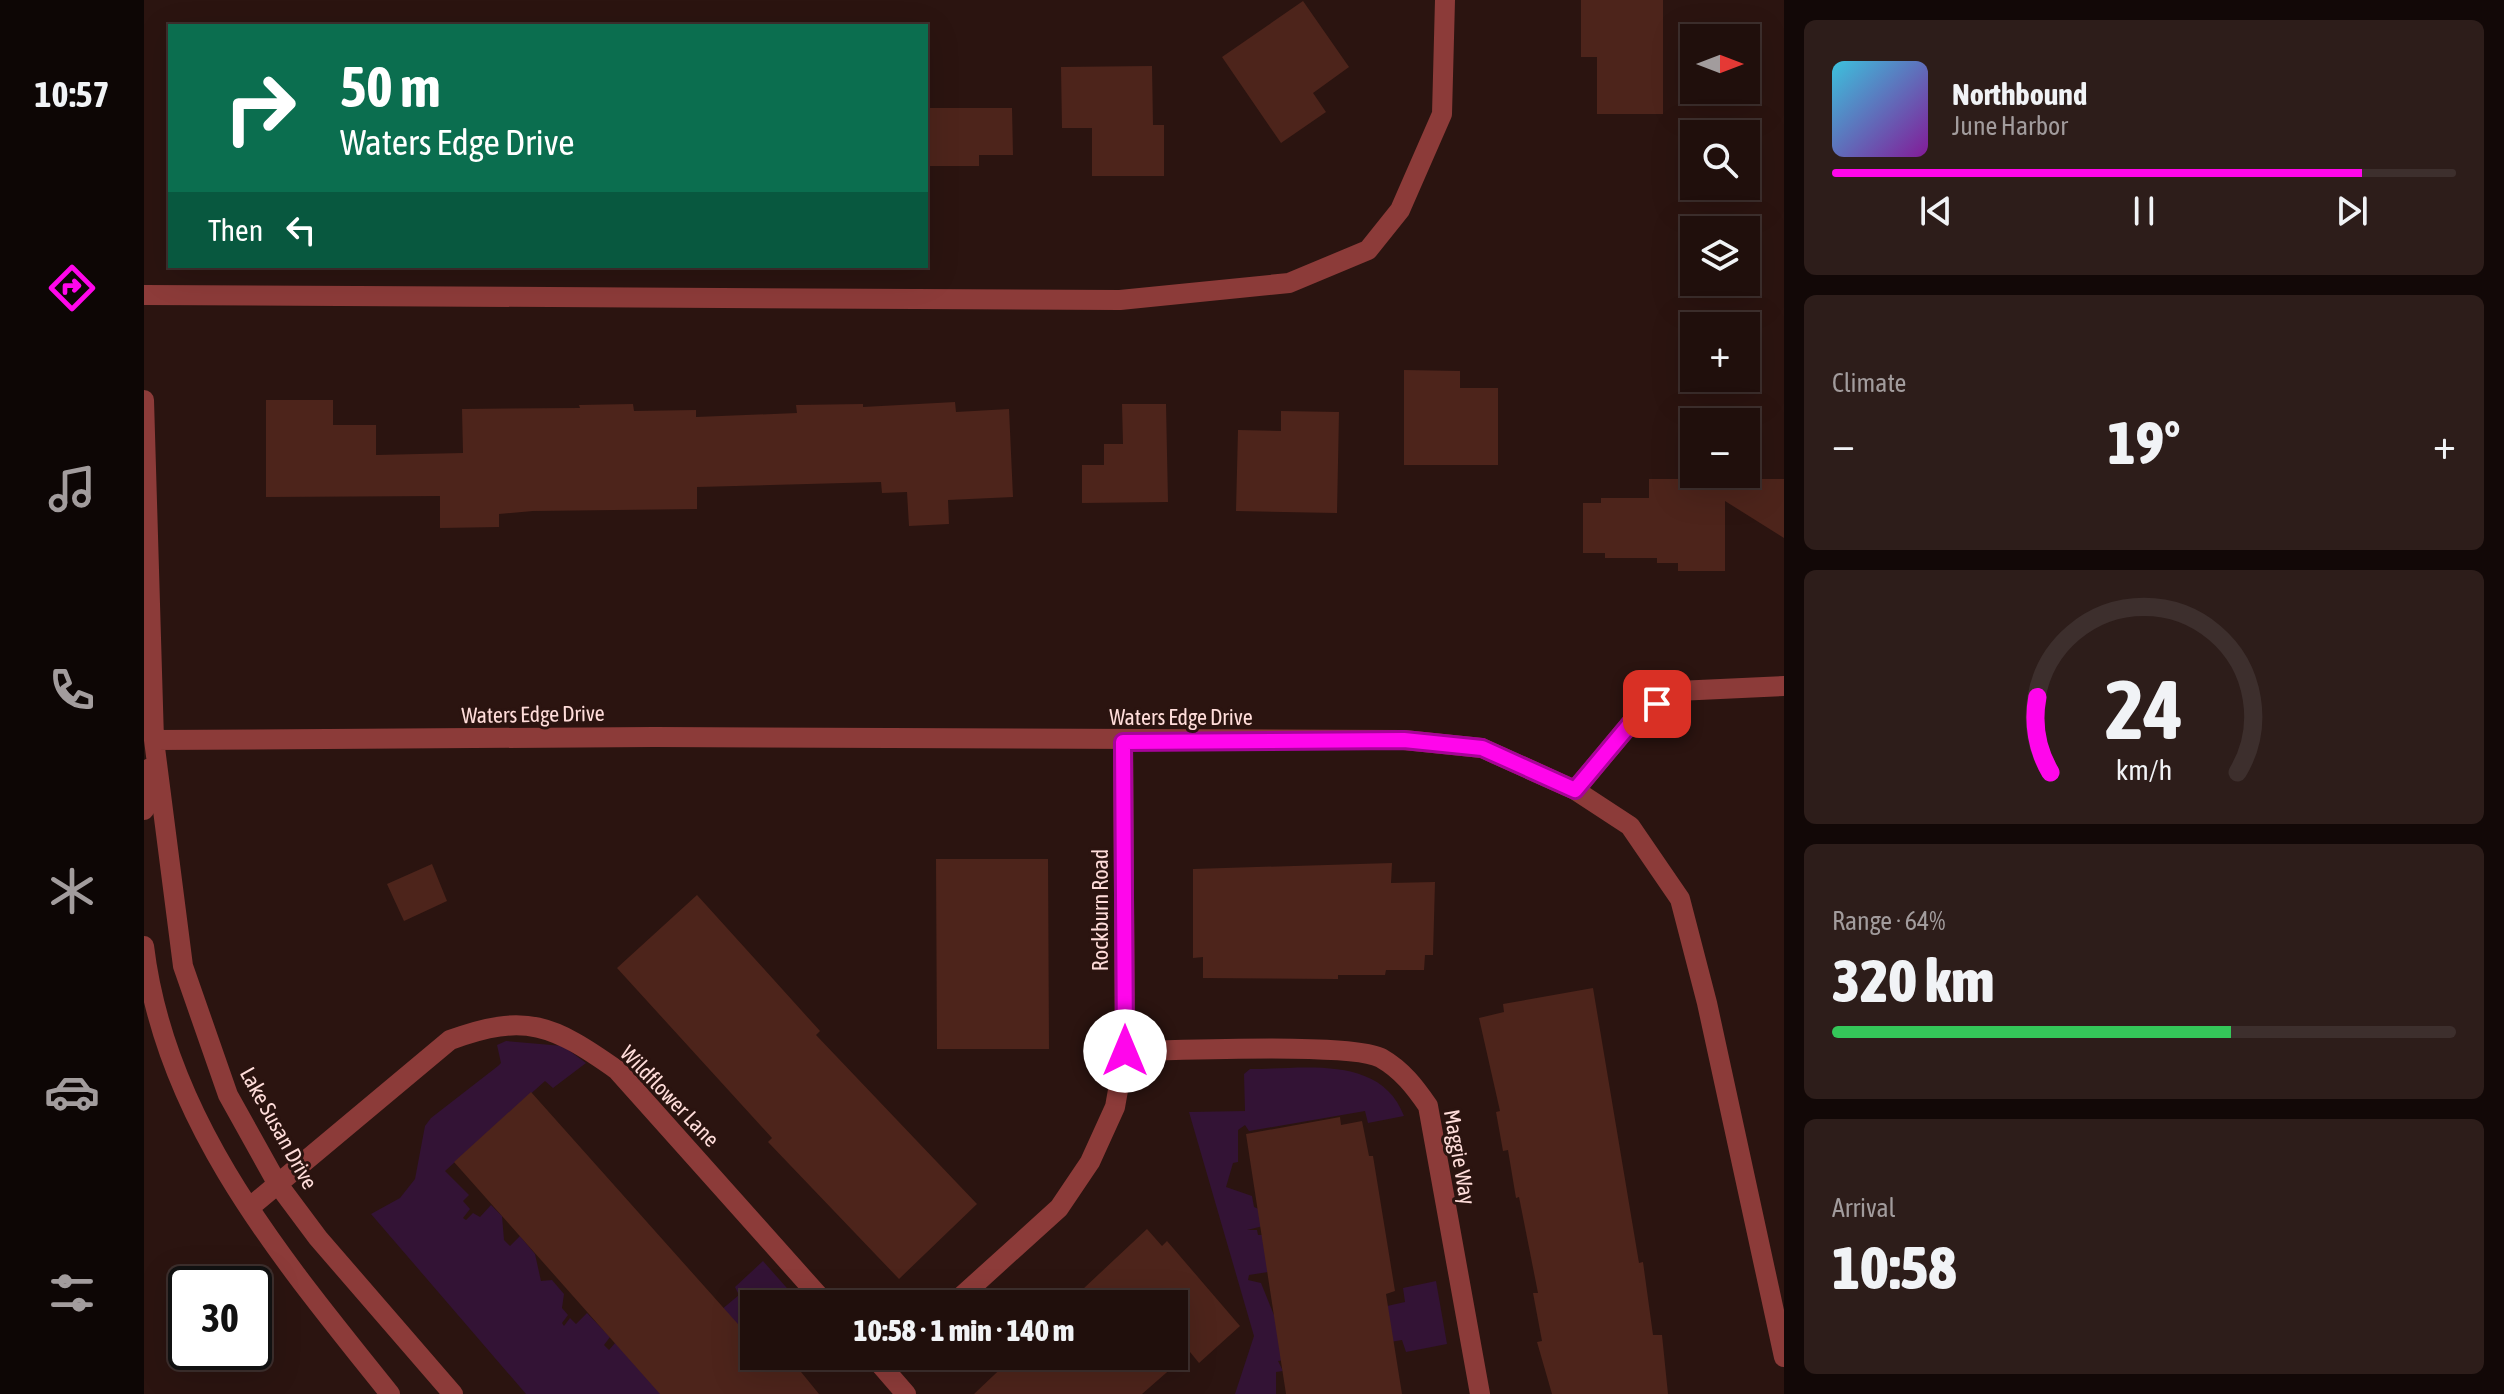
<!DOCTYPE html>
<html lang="en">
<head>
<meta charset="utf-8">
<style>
	body { margin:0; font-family:"Asap Condensed",sans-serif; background:#2d1d1a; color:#f1f3f6; height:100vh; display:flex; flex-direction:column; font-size:30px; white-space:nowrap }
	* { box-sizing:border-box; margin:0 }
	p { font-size:26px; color:#a29c9d }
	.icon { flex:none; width:44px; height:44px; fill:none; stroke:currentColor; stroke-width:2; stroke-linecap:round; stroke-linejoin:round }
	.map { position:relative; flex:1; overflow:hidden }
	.sheet { display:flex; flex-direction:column; gap:20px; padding:20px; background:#120807; width:720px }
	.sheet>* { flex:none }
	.guide { position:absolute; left:24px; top:24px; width:760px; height:244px; border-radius:0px; box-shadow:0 8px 32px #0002,0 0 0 2px #3d2f2d; background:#0b6e4f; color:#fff; overflow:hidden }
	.needle { width:52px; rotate:90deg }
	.tools { position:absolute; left:1536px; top:24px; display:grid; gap:16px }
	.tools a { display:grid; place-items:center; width:80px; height:80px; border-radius:0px; background:#200f0c; box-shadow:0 8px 32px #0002,0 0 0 2px #3d2f2d; font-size:40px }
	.speed { position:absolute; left:24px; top:1266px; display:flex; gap:16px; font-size:40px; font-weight:700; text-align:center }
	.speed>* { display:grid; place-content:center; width:104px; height:104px; border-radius:50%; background:#200f0c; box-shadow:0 8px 32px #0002,0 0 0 2px #3d2f2d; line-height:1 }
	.speed .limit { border:4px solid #111; border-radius:12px; background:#fff; color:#111 }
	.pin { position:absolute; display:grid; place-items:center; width:68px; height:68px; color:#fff; margin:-34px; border-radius:16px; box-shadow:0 4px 12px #0006 }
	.me { position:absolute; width:88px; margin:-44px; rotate:0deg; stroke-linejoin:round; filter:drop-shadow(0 0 6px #0008) }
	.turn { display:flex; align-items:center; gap:28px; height:168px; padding:0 40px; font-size:36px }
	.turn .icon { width:104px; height:104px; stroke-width:2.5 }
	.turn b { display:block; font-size:56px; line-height:68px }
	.then { display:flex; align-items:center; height:76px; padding:0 40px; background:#0003; gap:16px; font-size:30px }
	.big { font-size:60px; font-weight:800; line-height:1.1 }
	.sheet .card { flex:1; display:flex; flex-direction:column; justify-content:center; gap:12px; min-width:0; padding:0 28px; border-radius:12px; background:#2d1d1a }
	.sheet .dial { align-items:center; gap:0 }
	.dial svg { height:208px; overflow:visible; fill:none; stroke:#3d2f2d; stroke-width:7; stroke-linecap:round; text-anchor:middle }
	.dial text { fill:#f1f3f6; stroke:none }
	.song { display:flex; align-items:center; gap:24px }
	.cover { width:96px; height:96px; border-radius:12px; background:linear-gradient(135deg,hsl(190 70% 55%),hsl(290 70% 35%)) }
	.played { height:8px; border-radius:4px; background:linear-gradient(90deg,#ff06eb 85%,#3d2f2d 85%) }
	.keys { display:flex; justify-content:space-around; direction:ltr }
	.heat { display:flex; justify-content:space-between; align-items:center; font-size:44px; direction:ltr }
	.charge { height:12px; border-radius:6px; background:linear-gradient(90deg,#34c759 64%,#3d2f2d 0) }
	.trip { position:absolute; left:596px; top:1290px; width:448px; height:80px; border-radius:0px; background:#200f0c; box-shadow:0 8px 32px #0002,0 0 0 2px #3d2f2d; font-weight:800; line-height:80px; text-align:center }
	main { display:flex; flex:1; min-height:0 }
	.menu { display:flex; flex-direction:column; width:144px; justify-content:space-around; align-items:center; background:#0d0605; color:#a29c9d }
	.menu .icon { width:56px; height:56px }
	.menu .current { color:#ff06eb }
	.menu b { font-size:36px; color:#f1f3f6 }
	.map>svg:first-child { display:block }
</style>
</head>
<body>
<main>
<nav class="menu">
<b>10:57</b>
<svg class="icon current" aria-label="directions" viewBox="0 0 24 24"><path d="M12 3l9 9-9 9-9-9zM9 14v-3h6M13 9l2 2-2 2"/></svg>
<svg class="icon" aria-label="music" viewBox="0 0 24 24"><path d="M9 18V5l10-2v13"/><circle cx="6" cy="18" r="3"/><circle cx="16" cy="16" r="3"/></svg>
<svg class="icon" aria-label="phone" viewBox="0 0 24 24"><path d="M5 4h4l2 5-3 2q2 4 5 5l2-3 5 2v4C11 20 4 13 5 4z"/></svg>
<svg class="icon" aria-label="climate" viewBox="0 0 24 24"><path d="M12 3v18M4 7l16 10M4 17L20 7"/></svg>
<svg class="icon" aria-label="car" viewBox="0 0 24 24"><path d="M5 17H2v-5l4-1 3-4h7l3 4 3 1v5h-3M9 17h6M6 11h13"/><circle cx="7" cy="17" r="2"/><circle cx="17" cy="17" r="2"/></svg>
<svg class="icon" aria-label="filters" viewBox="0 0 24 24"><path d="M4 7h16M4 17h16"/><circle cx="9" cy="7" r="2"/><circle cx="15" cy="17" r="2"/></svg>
</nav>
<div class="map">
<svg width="1640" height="1394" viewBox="0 0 1640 1394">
	<rect width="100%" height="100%" fill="#2b1410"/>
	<!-- green -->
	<path fill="#331335" d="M 362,1041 L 419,1046 L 442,1063 L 409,1088 L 401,1081 L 301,1171 L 325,1195 L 319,1201 L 326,1209 L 319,1218 L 322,1220 L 329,1213 L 336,1217 L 347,1205 L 358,1216 L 360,1240 L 366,1246 L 376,1236 L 391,1254 L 397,1281 L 408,1280 L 420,1294 L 418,1308 L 424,1315 L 418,1323 L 420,1326 L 426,1318 L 432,1324 L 443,1313 L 466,1337 L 460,1345 L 465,1350 L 471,1343 L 577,1310 L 595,1295 L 591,1287 L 619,1261 L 657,1304 L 610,1304 L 610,1330 L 539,1394 L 382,1394 L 227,1214 L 256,1198 L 271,1179 L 281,1126 L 287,1118 L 354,1066 L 357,1063 L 353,1045 Z
		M 1106,1069 C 1159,1069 1237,1054 1260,1116 L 1224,1123 L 1221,1111 L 1105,1131 L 1101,1125 L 1094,1130 L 1094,1162 L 1089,1163 L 1082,1187 L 1108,1196 L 1110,1207 L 1117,1210 L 1119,1226 L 1103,1230 L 1113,1230 L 1114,1235 L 1118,1235 L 1124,1272 L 1105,1275 L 1104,1280 L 1117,1283 L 1136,1330 L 1261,1302 L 1259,1288 L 1292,1281 L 1303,1344 L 1262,1352 L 1258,1340 L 1134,1361 L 1139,1371 L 1132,1372 L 1132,1394 L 1091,1394 L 1110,1336 L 1045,1112 L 1101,1111 L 1100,1074 Z"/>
	<!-- building -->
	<path fill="#4d241b" d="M 1437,0 L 1519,0 L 1519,114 L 1453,114 L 1453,57 L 1437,57 Z
		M 1159,1 L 1205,67 L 1169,93 L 1182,112 L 1137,143 L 1078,57 Z
		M 1008,66 L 1009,125 L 1020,125 L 1020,176 L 948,176 L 948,128 L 918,128 L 917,67 Z
		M 782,108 L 868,108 L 869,155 L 835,155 L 835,166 L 782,166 Z
		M 1260,370 L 1316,371 L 1316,388 L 1354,388 L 1354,465 L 1260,465 Z
		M 122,400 L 189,400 L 189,425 L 232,425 L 232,455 L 319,453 L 318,409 L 436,408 L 435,405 L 489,404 L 490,411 L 552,410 L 552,417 L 653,413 L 652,405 L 719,404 L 719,407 L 811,402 L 812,412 L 865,409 L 869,497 L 804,500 L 805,524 L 765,526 L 763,492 L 738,493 L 737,482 L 553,487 L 553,509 L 389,511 L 355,514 L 355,527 L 296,528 L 296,496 L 122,497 Z
		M 978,404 L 1022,404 L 1024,502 L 938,503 L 938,465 L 960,465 L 960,444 L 979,444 Z
		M 1137,411 L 1195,412 L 1193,513 L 1092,511 L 1094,430 L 1137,431 Z
		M 1505,479 L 1640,479 L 1640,538 L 1581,501 L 1581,571 L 1534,571 L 1534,563 L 1513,563 L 1513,558 L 1461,558 L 1461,553 L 1439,553 L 1439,503 L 1457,503 L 1457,498 L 1505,498 Z
		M 792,859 L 904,859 L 905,1049 L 793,1049 Z
		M 1248,863 L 1247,883 L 1291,882 L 1289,955 L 1281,955 L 1280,970 L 1242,970 L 1241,975 L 1194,975 L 1194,979 L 1059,978 L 1059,957 L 1049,958 L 1049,869 Z
		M 288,864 L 303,901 L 260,921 L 243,884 Z
		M 553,895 L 676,1031 L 672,1035 L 833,1204 L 755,1279 L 624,1142 L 628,1138 L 473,968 Z
		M 1449,988 L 1495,1263 L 1499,1262 L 1509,1335 L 1518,1335 L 1524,1394 L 1408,1394 L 1393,1342 L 1398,1341 L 1389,1293 L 1394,1293 L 1375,1197 L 1372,1198 L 1364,1150 L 1359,1151 L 1352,1112 L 1356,1111 L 1335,1018 L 1360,1012 L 1359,1004 Z
		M 387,1092 L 610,1342 L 610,1356 L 644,1356 L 675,1394 L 516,1394 L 310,1162 Z
		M 1196,1117 L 1197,1125 L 1218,1121 L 1225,1156 L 1229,1156 L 1251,1291 L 1242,1294 L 1258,1394 L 1142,1394 L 1102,1134 Z
		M 1003,1229 L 1018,1246 L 1023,1241 L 1096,1326 L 1055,1363 L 1046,1352 L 998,1394 L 830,1394 L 870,1356 L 1030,1356 L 1030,1304 L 923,1304 Z"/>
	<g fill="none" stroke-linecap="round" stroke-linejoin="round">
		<!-- minor -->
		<path stroke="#8c3b39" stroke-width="20" d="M 0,295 L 976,300 L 1145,283 L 1224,250 L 1256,210 L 1298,114 L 1301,0
			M 0,400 L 10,740 L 39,966 L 84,1095 L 133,1183 L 174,1238 L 309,1394
			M 10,740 L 510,737 L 1260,740 L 1338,748 L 1431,790 L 1486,826 L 1536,899 L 1563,1003 L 1640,1357
			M 1431,790 L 1492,717 L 1533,691 L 1640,686
			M 0,810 L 6,768
			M 0,946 C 21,1122 139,1260 246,1394
			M 981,1051 C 1025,1051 1209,1042 1237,1058 C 1258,1070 1271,1087 1284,1106 L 1336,1394
			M 105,1208 L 306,1040 C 382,1012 409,1025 473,1070 L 682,1304
			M 809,1304 L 915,1208 L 946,1162 L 971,1107 L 981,1051 L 979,742
			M 729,1356 L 762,1394"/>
	</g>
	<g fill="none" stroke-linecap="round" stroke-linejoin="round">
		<defs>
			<path id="route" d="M 981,1051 L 979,742 L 1260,740 L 1338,748 L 1431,790 L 1492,717 L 1513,704"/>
		</defs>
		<!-- route casing -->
		<use href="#route" stroke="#a60499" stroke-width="20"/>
		<!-- route -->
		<use href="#route" stroke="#ff06eb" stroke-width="14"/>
	</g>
	<g text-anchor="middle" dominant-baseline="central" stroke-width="6" stroke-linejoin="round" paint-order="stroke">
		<!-- street labels -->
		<g font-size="22" fill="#ffddda" stroke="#2b1410">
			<text transform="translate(389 714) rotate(-1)">Waters Edge Drive</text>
			<text x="1037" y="717">Waters Edge Drive</text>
			<text transform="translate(956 910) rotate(-90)">Rockburn Road</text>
			<text transform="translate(526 1096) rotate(46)">Wildflower Lane</text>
			<text transform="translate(135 1128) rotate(61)">Lake Susan Drive</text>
			<text transform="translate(1316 1157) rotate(80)">Maggie Way</text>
		</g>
	</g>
</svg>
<div class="tools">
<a><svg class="needle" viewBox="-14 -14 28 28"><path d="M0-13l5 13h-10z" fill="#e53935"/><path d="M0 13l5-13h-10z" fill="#a29c9d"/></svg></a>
<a><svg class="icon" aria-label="search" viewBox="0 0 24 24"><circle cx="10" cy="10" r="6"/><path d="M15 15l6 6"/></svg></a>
<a><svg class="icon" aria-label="layers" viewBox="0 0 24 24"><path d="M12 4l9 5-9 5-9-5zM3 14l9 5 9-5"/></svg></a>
<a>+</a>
<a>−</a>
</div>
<div class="speed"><div class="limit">30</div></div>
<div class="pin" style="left:1513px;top:704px;background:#d93025"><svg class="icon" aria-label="arrive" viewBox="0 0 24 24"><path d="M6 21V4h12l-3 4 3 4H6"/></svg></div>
<svg class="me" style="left:981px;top:1051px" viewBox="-20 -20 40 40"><circle r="19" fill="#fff"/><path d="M0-13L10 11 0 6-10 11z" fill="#ff06eb"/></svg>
<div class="trip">10:58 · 1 min · 140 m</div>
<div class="guide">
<div class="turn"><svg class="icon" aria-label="right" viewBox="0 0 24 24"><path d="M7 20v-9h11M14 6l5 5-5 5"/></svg><div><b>50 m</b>Waters Edge Drive</div></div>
<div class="then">Then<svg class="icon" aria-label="left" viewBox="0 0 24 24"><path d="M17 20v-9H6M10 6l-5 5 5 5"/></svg></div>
</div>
</div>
<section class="sheet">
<div class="card">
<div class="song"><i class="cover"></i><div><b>Northbound</b><p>June Harbor</p></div></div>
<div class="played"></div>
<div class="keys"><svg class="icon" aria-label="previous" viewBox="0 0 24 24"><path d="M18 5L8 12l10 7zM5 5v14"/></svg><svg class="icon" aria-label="pause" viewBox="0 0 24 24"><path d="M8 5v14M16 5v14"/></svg><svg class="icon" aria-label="next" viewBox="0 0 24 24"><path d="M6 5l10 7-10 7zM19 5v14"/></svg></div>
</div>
<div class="card"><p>Climate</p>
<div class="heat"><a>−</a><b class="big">19°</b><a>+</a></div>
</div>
<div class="card dial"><svg viewBox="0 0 100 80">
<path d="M14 69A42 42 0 1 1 86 69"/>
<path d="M14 69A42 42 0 0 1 9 40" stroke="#ff06eb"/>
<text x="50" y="56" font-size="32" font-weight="700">24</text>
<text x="50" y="72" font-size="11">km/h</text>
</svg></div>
<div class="card"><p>Range · 64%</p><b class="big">320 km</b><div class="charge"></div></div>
<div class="card"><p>Arrival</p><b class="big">10:58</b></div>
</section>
</main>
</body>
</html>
